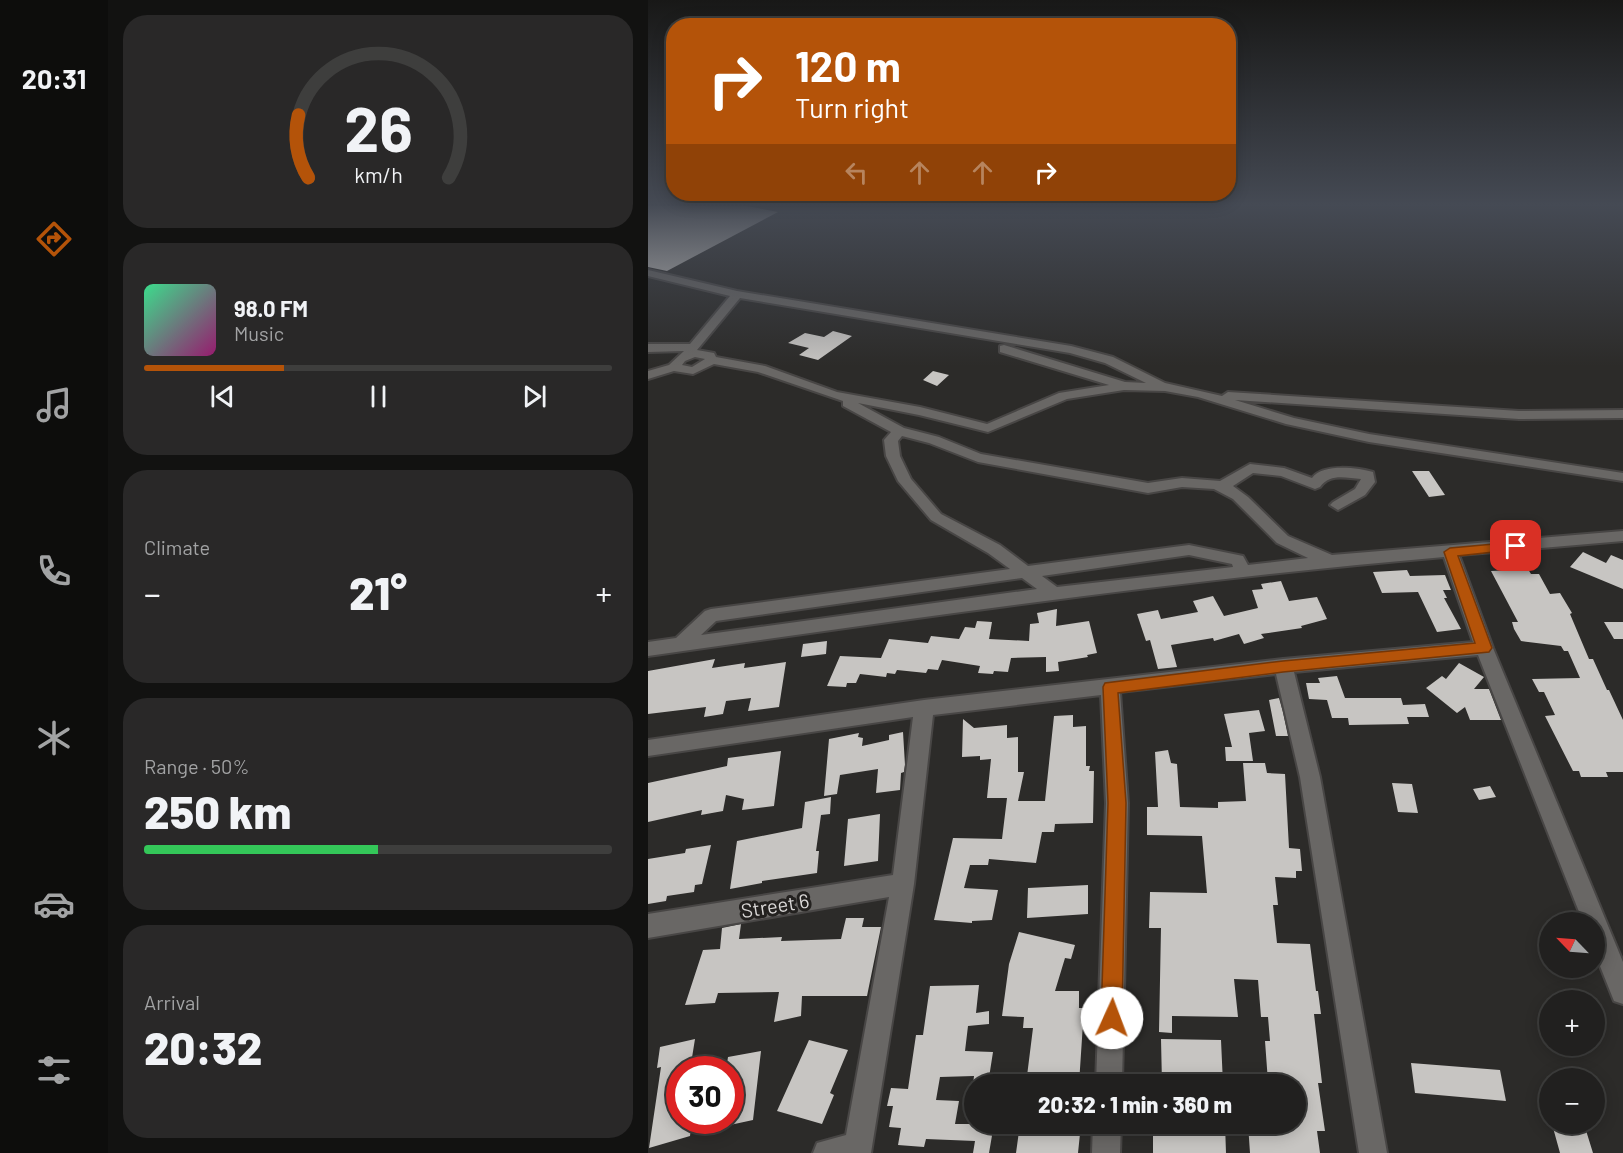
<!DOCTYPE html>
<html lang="en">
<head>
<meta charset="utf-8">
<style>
	body { margin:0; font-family:Barlow,sans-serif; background:#292828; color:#f1f3f6; height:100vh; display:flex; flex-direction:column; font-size:22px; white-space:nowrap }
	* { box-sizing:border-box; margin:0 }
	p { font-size:20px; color:#a2a3a4 }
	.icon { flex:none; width:33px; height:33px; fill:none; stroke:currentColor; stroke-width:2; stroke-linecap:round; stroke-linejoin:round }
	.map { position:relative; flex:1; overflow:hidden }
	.side { display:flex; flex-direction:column; gap:15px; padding:15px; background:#121211; width:540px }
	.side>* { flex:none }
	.top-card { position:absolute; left:18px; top:18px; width:570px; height:183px; border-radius:24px; box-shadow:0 3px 15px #0003,0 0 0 2px #3e3e3d; background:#b45309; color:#fff; overflow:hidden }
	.needle { width:39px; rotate:295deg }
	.tools { position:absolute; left:891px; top:912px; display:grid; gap:12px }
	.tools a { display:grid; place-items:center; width:66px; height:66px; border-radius:50%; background:#21201f; box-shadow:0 3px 15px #0003,0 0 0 2px #3e3e3d; font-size:30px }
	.speed { position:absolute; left:18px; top:1056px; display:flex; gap:12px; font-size:30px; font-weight:700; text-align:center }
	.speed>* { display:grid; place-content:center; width:78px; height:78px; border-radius:50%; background:#21201f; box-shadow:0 3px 15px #0003,0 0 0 2px #3e3e3d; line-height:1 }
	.speed .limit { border:9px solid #d22; background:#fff; color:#111 }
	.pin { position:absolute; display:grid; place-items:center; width:51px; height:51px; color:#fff; margin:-26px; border-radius:12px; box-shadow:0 3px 9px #0006 }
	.me { position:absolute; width:66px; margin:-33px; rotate:2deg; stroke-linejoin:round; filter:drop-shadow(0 0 4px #0008) }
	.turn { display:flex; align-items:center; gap:21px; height:126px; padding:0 30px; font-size:27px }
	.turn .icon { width:78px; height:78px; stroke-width:2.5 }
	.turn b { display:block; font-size:42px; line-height:51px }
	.lanes { display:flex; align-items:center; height:57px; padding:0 30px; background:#0003; justify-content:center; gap:30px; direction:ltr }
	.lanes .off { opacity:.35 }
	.big { font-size:45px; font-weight:800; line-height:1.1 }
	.side .card { flex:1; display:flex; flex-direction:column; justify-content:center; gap:9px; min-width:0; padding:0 21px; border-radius:24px; background:#292828 }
	.side .dial { align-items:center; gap:0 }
	.dial svg { height:156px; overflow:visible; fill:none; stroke:#3e3e3d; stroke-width:7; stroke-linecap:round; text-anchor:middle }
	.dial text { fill:#f1f3f6; stroke:none }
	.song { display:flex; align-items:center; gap:18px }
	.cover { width:72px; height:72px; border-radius:9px; background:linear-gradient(135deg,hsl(150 70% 55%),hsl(320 70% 35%)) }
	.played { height:6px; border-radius:3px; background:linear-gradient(90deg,#b45309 30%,#3e3e3d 30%) }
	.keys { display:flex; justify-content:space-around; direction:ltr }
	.heat { display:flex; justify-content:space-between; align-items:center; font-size:33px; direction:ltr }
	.charge { height:9px; border-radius:4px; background:linear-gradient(90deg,#34c759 50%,#3e3e3d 0) }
	.trip { position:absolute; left:316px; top:1074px; width:342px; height:60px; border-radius:30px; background:#21201f; box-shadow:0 3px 15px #0003,0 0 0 2px #3e3e3d; font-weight:800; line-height:60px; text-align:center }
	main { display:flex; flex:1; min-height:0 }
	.menu { display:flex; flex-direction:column; width:108px; justify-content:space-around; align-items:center; background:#0d0d0c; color:#a2a3a4 }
	.menu .icon { width:42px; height:42px }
	.menu .active { color:#b45309 }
	.menu b { font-size:27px; color:#f1f3f6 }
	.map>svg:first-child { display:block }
</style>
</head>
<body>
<main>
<nav class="menu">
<b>20:31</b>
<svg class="icon active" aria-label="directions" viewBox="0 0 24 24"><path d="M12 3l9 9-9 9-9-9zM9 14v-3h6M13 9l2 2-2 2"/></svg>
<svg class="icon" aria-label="music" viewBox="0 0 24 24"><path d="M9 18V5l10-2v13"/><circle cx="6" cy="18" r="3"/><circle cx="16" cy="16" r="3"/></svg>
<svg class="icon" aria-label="phone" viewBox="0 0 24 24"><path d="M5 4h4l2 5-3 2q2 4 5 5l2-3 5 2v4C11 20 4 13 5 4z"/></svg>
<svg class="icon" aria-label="climate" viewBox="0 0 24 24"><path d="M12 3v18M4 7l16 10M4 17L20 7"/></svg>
<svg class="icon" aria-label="car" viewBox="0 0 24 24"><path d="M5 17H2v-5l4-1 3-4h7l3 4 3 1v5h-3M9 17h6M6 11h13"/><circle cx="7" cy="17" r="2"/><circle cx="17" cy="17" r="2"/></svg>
<svg class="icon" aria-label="filters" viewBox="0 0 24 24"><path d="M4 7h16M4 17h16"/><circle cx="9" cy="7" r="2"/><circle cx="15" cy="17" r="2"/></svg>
</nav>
<section class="side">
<div class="card dial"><svg viewBox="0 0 100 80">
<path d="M14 69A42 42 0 1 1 86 69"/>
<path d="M14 69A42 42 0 0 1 9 37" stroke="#b45309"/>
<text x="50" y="56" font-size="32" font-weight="700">26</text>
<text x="50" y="72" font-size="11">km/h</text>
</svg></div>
<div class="card">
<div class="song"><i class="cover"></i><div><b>98.0 FM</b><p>Music</p></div></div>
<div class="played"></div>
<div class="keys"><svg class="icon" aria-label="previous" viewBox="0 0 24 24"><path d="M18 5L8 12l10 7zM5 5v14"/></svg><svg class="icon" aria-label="pause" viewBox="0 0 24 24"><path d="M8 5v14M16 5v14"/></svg><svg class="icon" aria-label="next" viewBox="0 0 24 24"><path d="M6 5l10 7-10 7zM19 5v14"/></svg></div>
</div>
<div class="card"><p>Climate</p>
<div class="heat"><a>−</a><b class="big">21°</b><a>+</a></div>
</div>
<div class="card"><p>Range · 50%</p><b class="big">250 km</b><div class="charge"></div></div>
<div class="card"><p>Arrival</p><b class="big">20:32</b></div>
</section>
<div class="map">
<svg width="975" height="1153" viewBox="0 0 975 1153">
	<rect width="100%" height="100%" fill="#2c2b29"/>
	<!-- building -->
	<path fill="#c7c5c2" d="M 0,204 L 89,204 L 130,212 L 19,271 L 0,267 Z
		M 185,331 L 204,336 L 170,360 L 151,355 L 161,348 L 140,343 L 157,333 L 176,337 Z
		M 285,371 L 301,375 L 289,386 L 275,380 Z
		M 764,471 L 781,471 L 797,495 L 781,497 Z
		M 935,552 L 958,563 L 963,555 L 975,560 L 975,589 L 922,567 Z
		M 878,566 L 883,574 L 891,574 L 902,594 L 912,593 L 924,613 L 922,614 L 941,659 L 945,659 L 959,690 L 961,690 L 975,720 L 975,772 L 958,772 L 960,777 L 933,777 L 931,771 L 925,771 L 897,716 L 907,715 L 896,692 L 891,692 L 884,679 L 932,678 L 920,651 L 916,651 L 913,646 L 873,641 L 866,629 L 864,622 L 870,622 L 843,571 L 864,570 L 862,567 Z
		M 759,570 L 762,576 L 797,575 L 803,590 L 795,590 L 799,598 L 796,598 L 813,629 L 789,632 L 770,592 L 734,593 L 725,572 Z
		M 633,581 L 641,601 L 669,597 L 679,619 L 653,626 L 654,628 L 613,634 L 616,638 L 596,644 L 591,634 L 566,641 L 565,638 L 523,645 L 529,667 L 510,669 L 502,640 L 498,641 L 489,614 L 510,610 L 513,619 L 550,612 L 545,601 L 565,596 L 576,616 L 610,608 L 604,590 L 615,589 L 613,584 Z
		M 409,609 L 408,626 L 441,621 L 449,653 L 439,655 L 440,657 L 410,662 L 411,671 L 398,672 L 398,657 L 363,658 L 360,672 L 346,671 L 345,674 L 330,673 L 332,666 L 294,660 L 290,670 L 280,669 L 278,673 L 249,670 L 247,674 L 239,673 L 238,677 L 212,674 L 208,683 L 199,683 L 198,687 L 179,686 L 192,656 L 233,658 L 241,639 L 280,643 L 283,636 L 311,639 L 317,627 L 327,628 L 329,621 L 344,622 L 341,639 L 381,641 L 382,624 L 391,623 L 389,613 Z
		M 956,622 L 975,622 L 975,639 L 966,639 Z
		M 179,641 L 178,654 L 153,657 L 155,644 Z
		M 67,659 L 64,668 L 97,663 L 96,668 L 138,662 L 131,707 L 100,711 L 103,698 L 78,701 L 75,714 L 56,717 L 58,707 L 0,714 L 0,671 Z
		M 811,663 L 836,677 L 826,689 L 841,689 L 853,720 L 822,720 L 817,707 L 809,713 L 778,688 L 794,676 L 798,679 Z
		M 689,676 L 697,698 L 753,698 L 755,705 L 777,704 L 781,717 L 759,717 L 761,724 L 701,725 L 700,718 L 684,718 L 679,700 L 661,699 L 658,683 L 672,683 L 670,678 Z
		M 631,698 L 635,712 L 640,736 L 628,736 L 621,700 Z
		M 611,710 L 617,731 L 601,733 L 605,761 L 578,761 L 577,747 L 584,747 L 576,714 Z
		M 425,715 L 425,727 L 438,726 L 438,766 L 442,766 L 441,771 L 446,771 L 445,823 L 407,824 L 406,832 L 394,832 L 388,863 L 341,859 L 340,865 L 322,865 L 316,888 L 350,890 L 344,920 L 324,921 L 324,923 L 286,920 L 305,838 L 354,839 L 359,798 L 339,798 L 343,759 L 332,760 L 332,756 L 314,757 L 315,719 L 326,728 L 359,725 L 359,738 L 370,737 L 370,772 L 376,772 L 370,801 L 397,801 L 406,716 Z
		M 255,732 L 257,765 L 256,772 L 253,773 L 252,790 L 228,793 L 230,769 L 192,775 L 189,794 L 176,796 L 181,739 L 211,733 L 210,737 L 215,738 L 214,746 L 241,740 L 241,735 Z
		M 520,750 L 523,763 L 529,764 L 532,807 L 570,808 L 570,802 L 598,801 L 595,763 L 617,763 L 619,773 L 637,774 L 641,848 L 652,849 L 654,871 L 648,871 L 648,878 L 627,877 L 630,905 L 625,905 L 629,943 L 662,944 L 668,991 L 670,991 L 673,1014 L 666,1014 L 674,1083 L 670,1083 L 677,1131 L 669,1131 L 672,1153 L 602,1153 L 600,1124 L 648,1124 L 648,1082 L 620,1082 L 617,1041 L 622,1041 L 620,1017 L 613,1017 L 610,980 L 586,979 L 590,1017 L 524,1016 L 524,1033 L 511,1032 L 513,928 L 501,928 L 502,892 L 559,893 L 554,836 L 499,835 L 499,807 L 510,807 L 507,752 Z
		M 133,751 L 126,806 L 94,810 L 96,799 L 78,795 L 75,811 L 53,815 L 54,810 L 0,822 L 0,783 L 79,766 L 80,758 Z
		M 744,783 L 764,784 L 770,813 L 750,812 Z
		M 842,786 L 848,797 L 831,800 L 825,789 Z
		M 183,797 L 182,814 L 173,815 L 168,851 L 171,851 L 169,873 L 114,881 L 114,883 L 82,889 L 89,841 L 154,828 L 157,802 Z
		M 232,814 L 230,861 L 196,866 L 200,819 Z
		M 63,845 L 54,884 L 47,885 L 46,892 L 19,896 L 18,901 L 0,904 L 0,859 L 37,853 L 38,849 Z
		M 440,885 L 440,914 L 379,918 L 380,888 Z
		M 198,918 L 216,918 L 214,927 L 233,927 L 219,996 L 154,996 L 153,1016 L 126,1022 L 131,992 L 70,993 L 67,1003 L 37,1005 L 55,950 L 72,949 L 74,928 L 93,924 L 91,939 L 134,937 L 133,941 L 193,939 Z
		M 371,932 L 427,945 L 423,959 L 417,958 L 407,991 L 431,991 L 431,1008 L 436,1008 L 431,1084 L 378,1084 L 385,1028 L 375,1028 L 376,1017 L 354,1016 L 361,964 Z
		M 331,985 L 328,1013 L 341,1011 L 341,1024 L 320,1026 L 317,1051 L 345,1052 L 340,1084 L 325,1084 L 326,1076 L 292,1077 L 288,1100 L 311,1101 L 307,1124 L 346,1124 L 341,1153 L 325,1153 L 327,1141 L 278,1139 L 276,1147 L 250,1145 L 253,1128 L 241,1127 L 245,1106 L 239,1106 L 243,1088 L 260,1089 L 268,1035 L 275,1035 L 282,986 Z
		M 47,1039 L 42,1070 L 32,1070 L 32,1120 L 44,1120 L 42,1136 L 1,1148 L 13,1067 L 9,1068 L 12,1047 Z
		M 513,1039 L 573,1040 L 575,1084 L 514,1084 Z
		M 161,1040 L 200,1050 L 182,1093 L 186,1095 L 174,1124 L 129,1111 Z
		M 113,1051 L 105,1120 L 82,1125 L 82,1070 L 78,1070 L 80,1057 Z
		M 763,1063 L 852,1070 L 858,1101 L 767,1093 Z
		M 372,1124 L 433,1124 L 430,1153 L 368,1153 Z
		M 505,1124 L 577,1124 L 578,1153 L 505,1153 Z
		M 904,1124 L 936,1124 L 945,1153 L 912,1153 Z"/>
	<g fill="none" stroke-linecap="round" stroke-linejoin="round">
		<defs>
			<path id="minor" d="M 0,270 L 89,291 L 423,346 L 465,357 L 517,383 L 574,396 L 580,392 L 871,411 L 975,410 L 975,418 L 871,419 L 587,400 L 646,418 L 721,434 L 975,473 L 975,481 L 721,442 L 638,424 L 550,397 L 517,391 L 476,390 L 419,399 L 340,432 L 271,415 L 210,403 L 256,428 L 291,437 L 333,454 L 500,483 L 534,478 L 572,481 L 602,464 L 636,468 L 664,478 C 675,463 710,468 725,472 L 727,482 L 717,495 L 690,510 L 682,505 L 685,502 L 707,489 L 713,479 C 698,478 682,473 672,487 L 667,489 L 633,476 L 605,473 L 585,486 L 600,497 L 640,536 L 684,555 L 975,531 L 975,541 L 811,555 L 845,648 L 975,962 L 975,1004 L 966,1001 L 946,951 L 946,922 L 935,922 L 830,655 L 646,672 L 672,777 L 739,1153 L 711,1153 L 652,777 L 628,674 L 472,692 L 480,803 L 474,1084 L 448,1084 L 458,803 L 453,695 L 285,715 L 266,884 L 223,1153 L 165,1153 L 169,1143 L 198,1135 L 241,897 L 0,938 L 0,914 L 245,875 L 265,717 L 0,756 L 0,740 L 276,700 L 635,659 L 825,642 L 796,557 C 529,580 265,618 0,656 L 0,642 L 28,638 L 57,611 L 63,609 L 362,569 L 340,553 L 283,520 L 250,481 L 238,456 L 236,440 L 243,432 L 195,406 L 195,401 L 110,372 L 66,364 L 45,374 L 26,371 L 0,379 L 0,371 L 21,365 L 36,351 L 0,352 L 0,344 L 42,344 L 82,296 L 0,276 ZM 92,298 L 422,353 L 457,363 L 498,383 L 477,382 L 356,345 L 352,346 L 352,352 L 461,385 L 411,393 L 339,424 L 272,407 L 189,392 L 117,366 L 68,357 L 66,353 L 49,350 ZM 47,357 L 57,359 L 44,367 L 34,365 L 37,361 ZM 254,436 L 281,443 L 330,462 L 500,493 L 534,487 L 566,489 L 585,499 L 629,543 L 660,558 L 600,565 L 595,556 L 541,545 L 380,566 L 352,545 L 293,514 L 263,479 L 252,456 L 250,441 ZM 541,555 L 584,564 L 585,567 L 409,587 L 394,576 ZM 374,578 L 389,589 L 53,635 L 68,621 Z
				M 445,1124 L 473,1124 L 472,1153 L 444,1153 Z"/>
		</defs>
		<!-- minor casing -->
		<use href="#minor" stroke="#484645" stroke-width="4"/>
		<!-- minor -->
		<use href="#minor" fill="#696765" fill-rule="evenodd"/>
	</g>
	<!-- sky -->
	<linearGradient id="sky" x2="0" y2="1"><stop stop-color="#181817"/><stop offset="0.56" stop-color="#454a54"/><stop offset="1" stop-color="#454a54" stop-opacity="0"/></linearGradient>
	<rect width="975" height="366" fill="url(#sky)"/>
	<!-- route -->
	<path fill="#b45309" stroke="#753606" stroke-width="1.5" d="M 868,542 L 875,546 L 873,549 L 810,556 L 844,648 L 841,652 L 635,672 L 470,693 L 478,803 L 474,1018 L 471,1025 L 464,1028 L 456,1025 L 453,1018 L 460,803 L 455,687 L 457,683 L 635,661 L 827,643 L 796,552 L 802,548 Z"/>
	<g text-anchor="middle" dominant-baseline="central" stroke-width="6" stroke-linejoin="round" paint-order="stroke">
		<!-- near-street labels -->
		<g font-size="20" fill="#dad8d7" stroke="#23211f">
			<text transform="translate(127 905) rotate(-9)">Street 6</text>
		</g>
	</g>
</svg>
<div class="tools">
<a><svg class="needle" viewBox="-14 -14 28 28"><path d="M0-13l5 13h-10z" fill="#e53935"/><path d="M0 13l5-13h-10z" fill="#a2a3a4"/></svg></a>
<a>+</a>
<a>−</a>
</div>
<div class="speed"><div class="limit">30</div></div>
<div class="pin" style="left:868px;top:546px;background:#d93025"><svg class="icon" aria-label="arrive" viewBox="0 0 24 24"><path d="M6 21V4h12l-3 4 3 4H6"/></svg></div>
<svg class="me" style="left:464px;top:1018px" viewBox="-20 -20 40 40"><circle r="19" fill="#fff"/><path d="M0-13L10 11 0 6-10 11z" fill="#b45309"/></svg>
<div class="trip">20:32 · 1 min · 360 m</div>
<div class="top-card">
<div class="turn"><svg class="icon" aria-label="right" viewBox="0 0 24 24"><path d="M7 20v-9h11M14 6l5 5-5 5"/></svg><div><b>120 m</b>Turn right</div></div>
<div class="lanes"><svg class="icon off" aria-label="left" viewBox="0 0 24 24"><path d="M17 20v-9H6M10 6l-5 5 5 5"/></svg><svg class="icon off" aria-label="ahead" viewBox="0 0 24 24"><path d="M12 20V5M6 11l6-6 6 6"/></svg><svg class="icon off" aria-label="ahead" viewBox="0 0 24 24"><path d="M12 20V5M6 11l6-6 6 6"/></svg><svg class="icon" aria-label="right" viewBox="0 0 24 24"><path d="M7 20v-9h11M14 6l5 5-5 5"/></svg></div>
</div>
</div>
</main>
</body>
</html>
